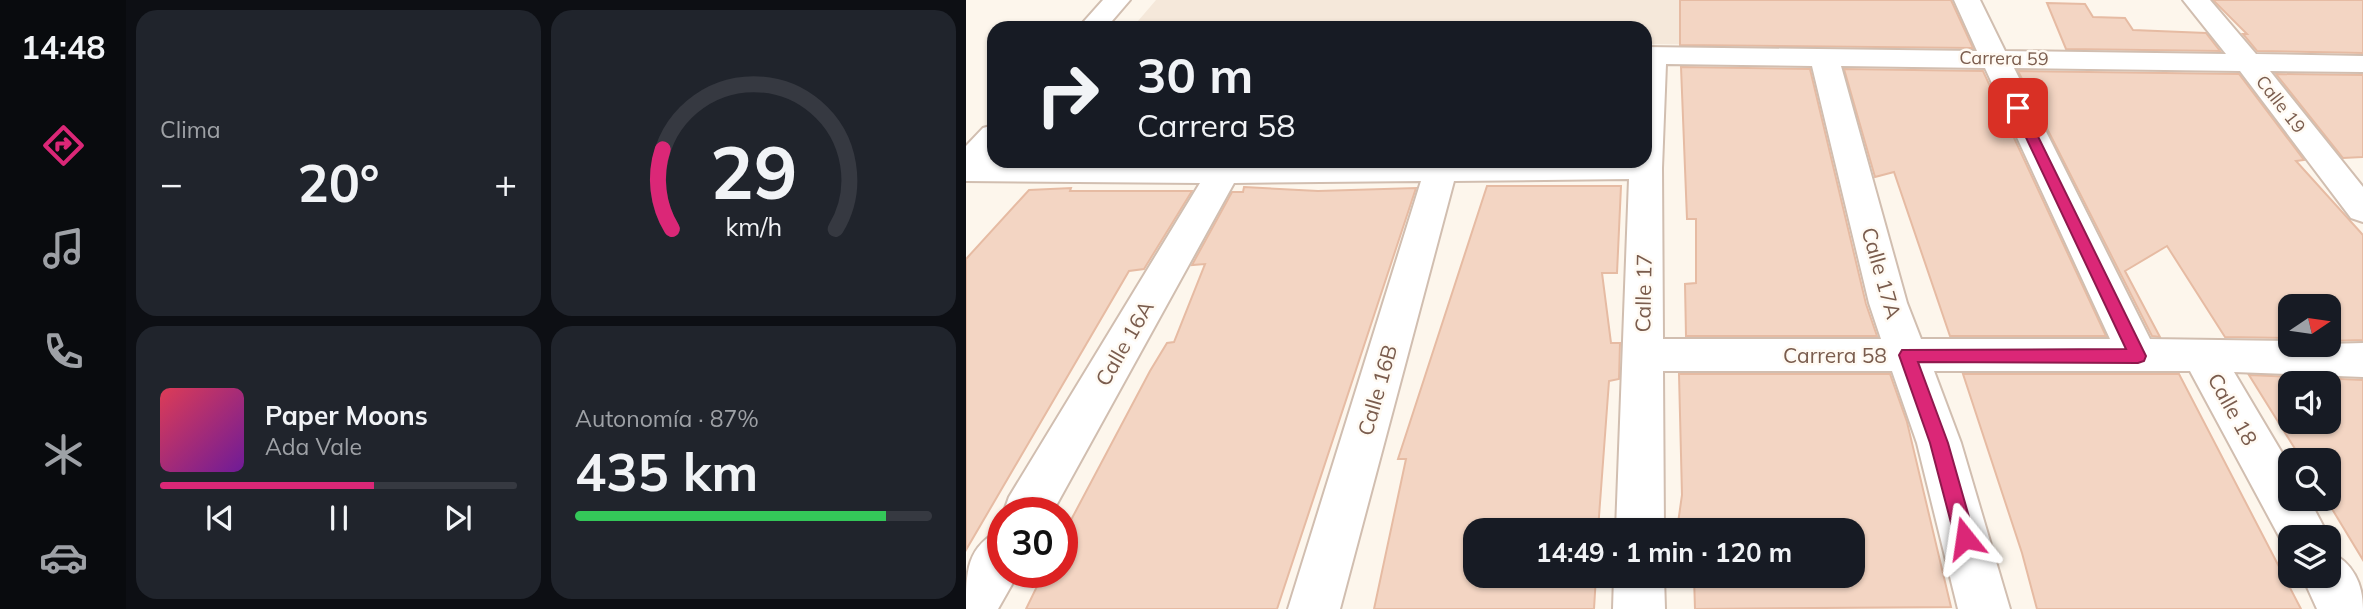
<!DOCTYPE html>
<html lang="es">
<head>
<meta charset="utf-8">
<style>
	body { margin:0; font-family:Mulish,sans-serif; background:#20242c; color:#f1f3f6; height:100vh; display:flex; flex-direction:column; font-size:26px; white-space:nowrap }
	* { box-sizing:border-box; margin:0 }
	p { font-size:23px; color:#9ea1a6 }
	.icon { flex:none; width:38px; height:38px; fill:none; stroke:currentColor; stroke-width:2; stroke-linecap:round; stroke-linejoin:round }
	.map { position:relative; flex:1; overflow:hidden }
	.side { display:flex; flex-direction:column; gap:10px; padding:10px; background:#0d0f14; width:840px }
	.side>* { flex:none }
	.top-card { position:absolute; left:21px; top:21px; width:665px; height:147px; border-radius:21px; box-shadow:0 2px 5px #0004; background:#171b24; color:#f1f3f6; overflow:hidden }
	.needle { width:46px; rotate:77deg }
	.buttons { position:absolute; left:1312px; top:294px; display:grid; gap:14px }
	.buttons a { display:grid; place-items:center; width:63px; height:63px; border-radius:14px; background:#171b24; box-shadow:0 2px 5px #0004; font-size:35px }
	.speed { position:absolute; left:21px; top:497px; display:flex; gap:14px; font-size:35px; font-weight:700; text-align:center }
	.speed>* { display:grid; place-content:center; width:91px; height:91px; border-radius:50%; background:#171b24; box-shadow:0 2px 5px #0004; line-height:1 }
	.speed .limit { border:10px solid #d22; background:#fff; color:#111 }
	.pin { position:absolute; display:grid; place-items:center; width:60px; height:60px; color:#fff; margin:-30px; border-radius:14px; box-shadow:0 4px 10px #0006 }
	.me { position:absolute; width:77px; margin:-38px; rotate:345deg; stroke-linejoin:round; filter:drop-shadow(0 0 5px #0008) }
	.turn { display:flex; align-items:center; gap:24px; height:147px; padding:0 35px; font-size:32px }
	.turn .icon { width:91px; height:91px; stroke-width:2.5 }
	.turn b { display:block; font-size:49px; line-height:60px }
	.big { font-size:52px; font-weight:700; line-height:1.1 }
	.side .widget { flex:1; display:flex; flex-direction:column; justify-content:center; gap:10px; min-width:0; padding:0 24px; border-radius:21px; background:#20242c }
	.side .dial { align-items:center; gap:0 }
	.dial svg { height:182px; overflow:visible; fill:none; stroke:#363941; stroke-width:7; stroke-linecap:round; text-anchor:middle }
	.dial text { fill:#f1f3f6; stroke:none }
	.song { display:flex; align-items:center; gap:21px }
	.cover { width:84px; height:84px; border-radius:10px; background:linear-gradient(135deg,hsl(350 70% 55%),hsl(280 70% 35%)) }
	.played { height:7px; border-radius:4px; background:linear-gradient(90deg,#db2777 60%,#363941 60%) }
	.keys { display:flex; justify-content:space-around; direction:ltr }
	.heat { display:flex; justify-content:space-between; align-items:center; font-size:38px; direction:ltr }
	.charge { height:10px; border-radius:5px; background:linear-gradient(90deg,#34c759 87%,#363941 0) }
	.side .tiles { flex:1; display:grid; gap:10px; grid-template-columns:repeat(2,1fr) }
	.trip { position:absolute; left:497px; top:518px; width:402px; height:70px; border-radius:21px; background:#171b24; box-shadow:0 2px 5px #0004; font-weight:700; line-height:70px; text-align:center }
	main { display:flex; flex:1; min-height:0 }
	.tab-bar { display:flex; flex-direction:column; width:126px; justify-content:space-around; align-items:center; background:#090b0e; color:#9ea1a6 }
	.tab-bar .icon { width:49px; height:49px }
	.tab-bar .selected { color:#db2777 }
	.tab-bar b { font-size:32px; color:#f1f3f6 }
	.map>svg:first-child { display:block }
</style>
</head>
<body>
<main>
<nav class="tab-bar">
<b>14:48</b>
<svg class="icon selected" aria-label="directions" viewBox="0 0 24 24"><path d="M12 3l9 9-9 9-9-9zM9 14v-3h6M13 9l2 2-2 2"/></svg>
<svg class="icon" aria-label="music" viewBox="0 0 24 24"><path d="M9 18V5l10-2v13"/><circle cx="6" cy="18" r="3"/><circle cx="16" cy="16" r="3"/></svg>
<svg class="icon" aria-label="phone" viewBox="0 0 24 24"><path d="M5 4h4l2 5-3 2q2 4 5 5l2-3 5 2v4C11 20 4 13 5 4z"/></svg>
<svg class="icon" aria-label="climate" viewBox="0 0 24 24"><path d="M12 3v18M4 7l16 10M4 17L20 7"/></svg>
<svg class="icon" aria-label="car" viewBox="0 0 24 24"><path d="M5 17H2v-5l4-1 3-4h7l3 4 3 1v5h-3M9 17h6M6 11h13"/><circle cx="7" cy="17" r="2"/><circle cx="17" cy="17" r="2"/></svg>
</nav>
<section class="side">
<div class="tiles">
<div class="widget"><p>Clima</p>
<div class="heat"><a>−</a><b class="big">20°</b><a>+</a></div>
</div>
<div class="widget dial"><svg viewBox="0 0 100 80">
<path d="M14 69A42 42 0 1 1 86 69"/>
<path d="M14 69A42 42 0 0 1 10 34" stroke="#db2777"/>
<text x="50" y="56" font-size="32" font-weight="700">29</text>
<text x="50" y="72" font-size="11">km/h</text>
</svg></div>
<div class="widget">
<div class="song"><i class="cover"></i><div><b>Paper Moons</b><p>Ada Vale</p></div></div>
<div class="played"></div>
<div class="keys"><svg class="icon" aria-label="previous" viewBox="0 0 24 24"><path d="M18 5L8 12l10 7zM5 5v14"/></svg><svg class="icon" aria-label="pause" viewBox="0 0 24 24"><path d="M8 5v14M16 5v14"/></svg><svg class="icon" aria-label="next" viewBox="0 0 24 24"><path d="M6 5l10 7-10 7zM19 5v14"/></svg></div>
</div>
<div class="widget"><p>Autonomía · 87%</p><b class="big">435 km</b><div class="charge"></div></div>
</div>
</section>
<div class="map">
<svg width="1397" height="609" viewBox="0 0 1397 609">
	<rect width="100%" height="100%" fill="#fdf6ec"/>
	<!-- residential -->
	<path fill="#f5e8da" d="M 190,0 L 994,0 L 1016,48 L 679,44 L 679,28 L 166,28 Z"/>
	<!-- building -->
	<path fill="#f3d5c3" stroke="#e6bba3" stroke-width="2" fill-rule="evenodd" d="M 714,0 L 985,0 L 1007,48 L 714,45 Z
		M 1247,0 L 1397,0 L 1397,53 L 1291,51 L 1277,34 L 1281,34 Z
		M 1081,3 L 1119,4 L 1127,17 L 1159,18 L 1167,30 L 1240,33 L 1254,51 L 1100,49 Z
		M 715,67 L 844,69 L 900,304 L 911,336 L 720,336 L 719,284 L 730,283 L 730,219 L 721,219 Z
		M 878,69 L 1017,71 L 1140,336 L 984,336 L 928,172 L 909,177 Z
		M 1052,71 L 1273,74 L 1338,160 L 1330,161 L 1397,235 L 1397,340 L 1363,341 L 1363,306 L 1325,306 L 1325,338 L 1259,337 L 1201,246 L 1159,271 L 1194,337 L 1186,336 Z
		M 1310,74 L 1397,75 L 1397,157 L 1377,158 Z
		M 521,186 L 655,186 L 651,273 L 636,273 L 645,343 L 654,343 L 653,379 L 643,381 L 632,530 L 509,530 L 509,576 L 630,576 L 628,609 L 408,609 L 440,459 L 432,459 Z
		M 278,187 L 352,191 L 450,188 L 311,609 L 60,609 L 78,572 L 96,572 L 96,537 L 184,371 L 201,343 L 208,342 L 239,264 L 226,265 L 266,192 L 277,192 Z
		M 105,188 L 104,191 L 226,191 L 178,269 L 163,271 L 0,550 L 0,259 L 63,190 Z
		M 713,374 L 924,374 L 941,422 L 985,607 L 729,609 L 728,576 L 887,576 L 887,530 L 711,530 L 716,495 Z
		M 997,374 L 1213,374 L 1335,609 L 1071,609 L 1056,553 Z
		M 1283,375 L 1397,380 L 1397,560 L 1360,499 L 1363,499 L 1363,460 L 1336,460 ZM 1325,383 L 1363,383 L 1363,422 L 1325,422 Z"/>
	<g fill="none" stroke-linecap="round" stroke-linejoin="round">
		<defs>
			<path id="minor" d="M 137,0 L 164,0 L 140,28 L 112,28 Z
				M 988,0 L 1014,0 L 1039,51 L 1260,54 L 1217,0 L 1244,0 L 1290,54 L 1397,56 L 1397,72 L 1304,71 L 1397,187 L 1397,222 L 1385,218 L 1274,71 L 1048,68 L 1184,339 L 1325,341 L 1325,345 L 1397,343 L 1397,377 L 1268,372 L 1325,468 L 1325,499 L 1343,499 L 1363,537 L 1325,537 L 1325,555 L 1322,553 L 1224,371 L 968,371 L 995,443 L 1044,609 L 992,609 L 951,443 L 926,371 L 697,371 L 698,530 L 650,530 L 663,179 L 488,181 L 374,609 L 322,609 L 455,181 L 268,183 L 86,513 L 37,514 L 43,497 L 234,183 L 0,181 L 0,146 L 17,128 L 28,125 L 28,155 L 24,159 L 28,161 L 679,161 L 679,47 L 1011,51 ZM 700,64 L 846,66 L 903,303 L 915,339 L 697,339 L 696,168 ZM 875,66 L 1019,68 L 1144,339 L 955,339 L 941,303 Z
				M 37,529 L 37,572 L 53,572 L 32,609 L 0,609 C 0,573 0,545 37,529 Z
				M 1363,552 C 1387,562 1397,584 1397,609 L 1351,609 L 1336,576 L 1363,576 Z
				M 648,576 L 698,576 L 699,609 L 647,609 Z"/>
		</defs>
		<!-- minor casing -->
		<use href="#minor" stroke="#d1beb0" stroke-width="4"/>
		<!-- minor -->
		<use href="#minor" fill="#fff" fill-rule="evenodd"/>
	</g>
	<!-- route -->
	<path fill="#db2777" stroke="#8e194d" stroke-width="2" d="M 1052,104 L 1058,108 L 1180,356 L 1178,361 L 1172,363 L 952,362 L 982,443 L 1009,538 L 1006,545 L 999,548 L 992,545 L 989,538 L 964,443 L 933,355 L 936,350 L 1160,349 L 1046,108 Z"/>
	<g text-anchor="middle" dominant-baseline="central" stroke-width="5" stroke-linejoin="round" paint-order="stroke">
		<!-- far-street labels -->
		<g font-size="18" fill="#7a5c4d" stroke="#fffaf3">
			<text transform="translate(1038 58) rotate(1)">Carrera 59</text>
			<text transform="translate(1315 104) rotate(52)">Calle 19</text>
		</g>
		<!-- street labels -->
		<g font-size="21" fill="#7a5c4d" stroke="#fffaf3">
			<text transform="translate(916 273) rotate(74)">Calle 17A</text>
			<text transform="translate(677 293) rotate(-89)">Calle 17</text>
			<text transform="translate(158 343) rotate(-60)">Calle 16A</text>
			<text x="869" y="355">Carrera 58</text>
			<text transform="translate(411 390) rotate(-74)">Calle 16B</text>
			<text transform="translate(1267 409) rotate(61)">Calle 18</text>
		</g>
	</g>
</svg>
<div class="buttons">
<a><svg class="needle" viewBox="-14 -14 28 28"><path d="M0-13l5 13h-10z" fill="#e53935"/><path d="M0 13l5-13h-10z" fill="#9ea1a6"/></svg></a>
<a><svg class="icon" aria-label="sound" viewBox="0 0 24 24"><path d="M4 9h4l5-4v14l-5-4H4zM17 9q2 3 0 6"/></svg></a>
<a><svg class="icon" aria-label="search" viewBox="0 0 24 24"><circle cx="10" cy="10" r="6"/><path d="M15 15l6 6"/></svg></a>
<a><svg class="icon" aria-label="layers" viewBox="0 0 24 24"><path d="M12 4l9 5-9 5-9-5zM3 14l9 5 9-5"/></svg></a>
</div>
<div class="speed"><div class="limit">30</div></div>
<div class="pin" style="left:1052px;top:108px;background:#d93025"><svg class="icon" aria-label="arrive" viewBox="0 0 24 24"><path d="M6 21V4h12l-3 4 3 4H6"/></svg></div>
<svg class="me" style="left:999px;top:538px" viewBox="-20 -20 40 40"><path d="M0-17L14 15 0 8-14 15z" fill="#db2777" stroke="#fff" stroke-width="4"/></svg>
<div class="trip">14:49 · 1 min · 120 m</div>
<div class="top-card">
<div class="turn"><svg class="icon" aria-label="right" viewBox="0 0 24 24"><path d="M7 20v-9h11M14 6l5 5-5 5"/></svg><div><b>30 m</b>Carrera 58</div></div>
</div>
</div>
</main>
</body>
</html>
